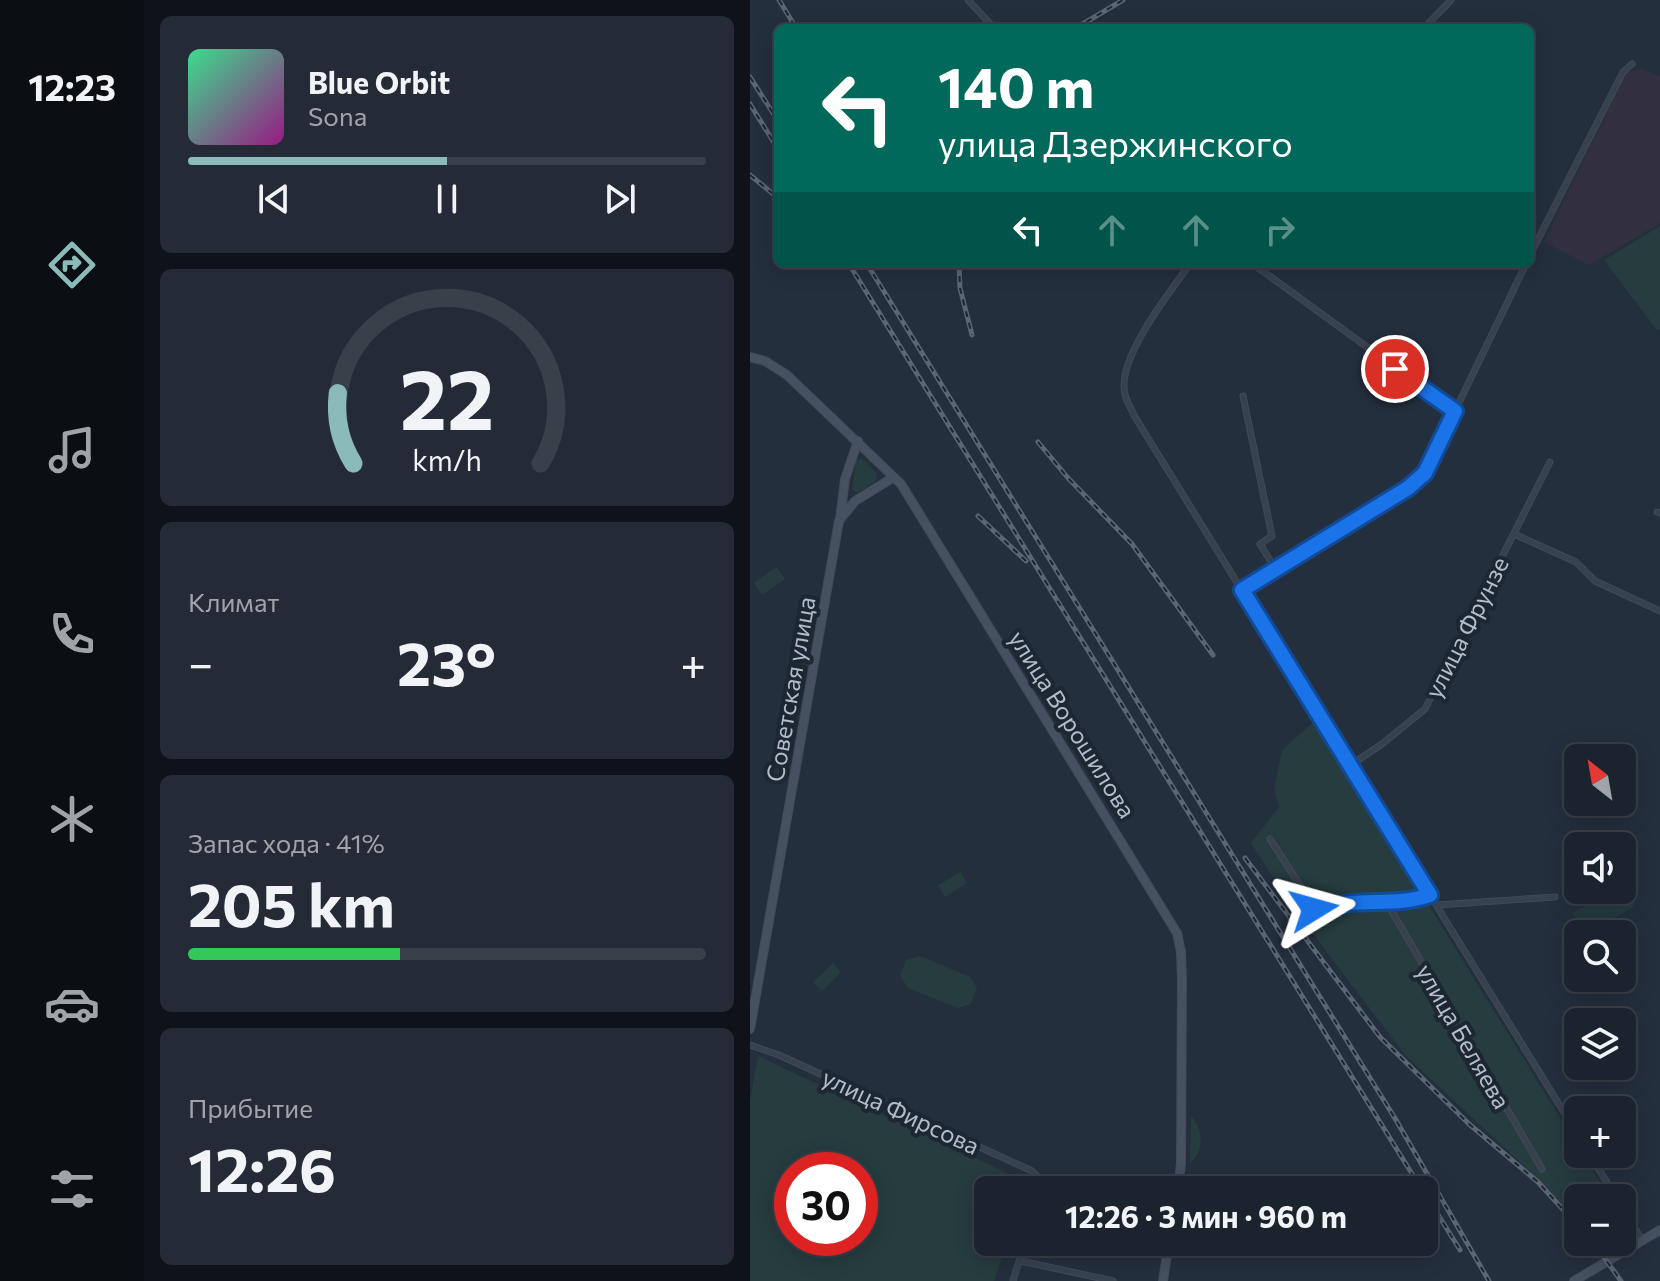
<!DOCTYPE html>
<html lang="ru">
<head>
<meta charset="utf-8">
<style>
	body { margin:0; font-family:Commissioner,sans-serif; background:#242b36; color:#f1f3f6; height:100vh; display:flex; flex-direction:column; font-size:30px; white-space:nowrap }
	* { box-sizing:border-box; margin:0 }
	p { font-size:26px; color:#a0a4aa }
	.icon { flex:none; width:44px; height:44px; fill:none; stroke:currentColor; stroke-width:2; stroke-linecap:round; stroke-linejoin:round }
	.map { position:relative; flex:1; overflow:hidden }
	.panel { display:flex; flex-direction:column; gap:16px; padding:16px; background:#0f1319; width:606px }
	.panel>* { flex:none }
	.guide { position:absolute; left:24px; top:24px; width:760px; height:244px; border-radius:12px; box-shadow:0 4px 20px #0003,0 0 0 2px #39404a; background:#00695c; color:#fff; overflow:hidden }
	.needle { width:52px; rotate:329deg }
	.tools { position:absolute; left:814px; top:744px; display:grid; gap:16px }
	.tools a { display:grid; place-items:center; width:72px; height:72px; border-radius:12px; background:#1b232e; box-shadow:0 4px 20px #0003,0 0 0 2px #39404a; font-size:40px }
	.speed { position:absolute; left:24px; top:1152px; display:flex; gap:16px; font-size:40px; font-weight:700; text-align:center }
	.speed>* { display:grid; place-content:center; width:104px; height:104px; border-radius:50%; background:#1b232e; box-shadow:0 4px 20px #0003,0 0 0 2px #39404a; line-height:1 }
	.speed .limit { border:12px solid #d22; background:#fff; color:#111 }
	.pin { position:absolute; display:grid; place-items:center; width:68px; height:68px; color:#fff; margin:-34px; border:4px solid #fff; border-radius:50%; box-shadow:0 2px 8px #0007 }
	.me { position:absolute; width:88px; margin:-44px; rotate:82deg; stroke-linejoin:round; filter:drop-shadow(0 0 6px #0008) }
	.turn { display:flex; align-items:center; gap:28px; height:168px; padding:0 32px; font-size:36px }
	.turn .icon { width:104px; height:104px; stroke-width:2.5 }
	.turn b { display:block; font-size:56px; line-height:68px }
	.lanes { display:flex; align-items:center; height:76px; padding:0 32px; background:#0003; justify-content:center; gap:40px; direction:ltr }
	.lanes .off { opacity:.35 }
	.big { font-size:60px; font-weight:700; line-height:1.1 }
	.panel .tile { flex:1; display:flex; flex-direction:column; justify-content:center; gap:12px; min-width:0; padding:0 28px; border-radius:12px; background:#242b36 }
	.panel .dial { align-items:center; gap:0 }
	.dial svg { height:208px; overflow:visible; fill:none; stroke:#39404a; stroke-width:7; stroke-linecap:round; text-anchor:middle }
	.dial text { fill:#f1f3f6; stroke:none }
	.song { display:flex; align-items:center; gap:24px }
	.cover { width:96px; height:96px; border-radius:12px; background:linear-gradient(135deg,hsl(150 70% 55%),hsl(310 70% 35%)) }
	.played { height:8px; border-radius:4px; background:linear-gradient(90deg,#8bbbb9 50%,#39404a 50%) }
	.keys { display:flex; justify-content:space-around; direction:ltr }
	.heat { display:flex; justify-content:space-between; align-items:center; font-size:44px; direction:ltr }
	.charge { height:12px; border-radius:6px; background:linear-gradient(90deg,#34c759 41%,#39404a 0) }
	.trip { position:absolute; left:224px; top:1176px; width:464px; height:80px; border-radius:12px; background:#1b232e; box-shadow:0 4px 20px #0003,0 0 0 2px #39404a; font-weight:700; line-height:80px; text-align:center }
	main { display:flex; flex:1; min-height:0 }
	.dock { display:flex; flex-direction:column; width:144px; justify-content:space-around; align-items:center; background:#0b0e12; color:#a0a4aa }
	.dock .icon { width:56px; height:56px }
	.dock .active { color:#8bbbb9 }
	.dock b { font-size:36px; color:#f1f3f6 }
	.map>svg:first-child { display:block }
</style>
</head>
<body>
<main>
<nav class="dock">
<b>12:23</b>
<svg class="icon active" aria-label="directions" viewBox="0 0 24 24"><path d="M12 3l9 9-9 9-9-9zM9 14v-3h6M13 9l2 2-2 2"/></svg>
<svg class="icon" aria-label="music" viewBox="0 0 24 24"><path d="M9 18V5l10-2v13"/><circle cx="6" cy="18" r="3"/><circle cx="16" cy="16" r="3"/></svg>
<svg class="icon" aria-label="phone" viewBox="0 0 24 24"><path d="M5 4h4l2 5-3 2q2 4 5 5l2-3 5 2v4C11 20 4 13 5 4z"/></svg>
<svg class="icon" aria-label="climate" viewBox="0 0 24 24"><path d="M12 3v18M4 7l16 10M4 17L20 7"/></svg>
<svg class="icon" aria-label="car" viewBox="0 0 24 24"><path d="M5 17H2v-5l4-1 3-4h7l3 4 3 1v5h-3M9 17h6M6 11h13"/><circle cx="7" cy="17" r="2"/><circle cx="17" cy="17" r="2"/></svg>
<svg class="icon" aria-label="filters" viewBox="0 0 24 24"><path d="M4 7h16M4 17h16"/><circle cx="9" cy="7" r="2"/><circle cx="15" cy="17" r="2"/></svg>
</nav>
<section class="panel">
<div class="tile">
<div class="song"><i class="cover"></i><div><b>Blue Orbit</b><p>Sona</p></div></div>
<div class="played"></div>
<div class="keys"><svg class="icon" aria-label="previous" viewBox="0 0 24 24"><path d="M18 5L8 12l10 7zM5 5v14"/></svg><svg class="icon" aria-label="pause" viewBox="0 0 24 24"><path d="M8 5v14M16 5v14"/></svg><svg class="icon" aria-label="next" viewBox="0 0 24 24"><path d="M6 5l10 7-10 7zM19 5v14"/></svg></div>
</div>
<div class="tile dial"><svg viewBox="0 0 100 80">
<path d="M14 69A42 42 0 1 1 86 69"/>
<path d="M14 69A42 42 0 0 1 8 42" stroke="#8bbbb9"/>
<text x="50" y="56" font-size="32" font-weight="700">22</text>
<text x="50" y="72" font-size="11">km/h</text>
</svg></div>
<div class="tile"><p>Климат</p>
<div class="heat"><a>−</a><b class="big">23°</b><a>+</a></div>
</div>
<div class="tile"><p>Запас хода · 41%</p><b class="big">205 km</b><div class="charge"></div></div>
<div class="tile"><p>Прибытие</p><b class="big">12:26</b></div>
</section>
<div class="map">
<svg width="910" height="1281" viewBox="0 0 910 1281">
	<rect width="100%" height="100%" fill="#242f3e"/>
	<!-- medical -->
	<path fill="#32303f" d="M 891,68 L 910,76 L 910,223 L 839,265 L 794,242 L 876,73 Z"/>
	<!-- green -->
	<path fill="#263c3f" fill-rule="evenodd" d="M 910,226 L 910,329 L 907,330 L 854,260 Z
		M 112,458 L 127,474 L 126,481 L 107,493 L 102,489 L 106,461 Z
		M 26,567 L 35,579 L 12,595 L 4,583 Z
		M 561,724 L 567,724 L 828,1147 L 828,1154 L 832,1154 L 860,1198 L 828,1198 L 828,1221 L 789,1180 L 655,1055 L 539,902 L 501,843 L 529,807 L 524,790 L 532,750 Z
		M 211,872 L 217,883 L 195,897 L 188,885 Z
		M 872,885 L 885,906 L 836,934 L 823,913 L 861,890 L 872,890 Z
		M 170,956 L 220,977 L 227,988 L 221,1004 L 208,1008 L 158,988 L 150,976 L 156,960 Z
		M 83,963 L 91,972 L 72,991 L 63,982 Z
		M 8,1056 L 272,1180 L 270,1190 L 238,1190 L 238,1242 L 257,1242 L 244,1281 L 0,1281 L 0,1101 ZM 42,1170 L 110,1170 L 110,1238 L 42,1238 Z
		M 441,1116 C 454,1129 454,1151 440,1163 Z"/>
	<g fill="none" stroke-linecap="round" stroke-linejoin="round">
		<defs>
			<path id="street" d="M 218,0 L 244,28
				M 674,28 L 701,0
				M 780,255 L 873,72 L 882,64
				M 440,264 C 420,292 366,359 375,394 C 376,401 382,410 385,417 L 828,1135
				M 503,264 L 705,411
				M 493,396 L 522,536 L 510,544 L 526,570
				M 907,512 L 910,513
				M 764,534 L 826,562 L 845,581 L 910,611
				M 492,590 L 658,488 L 675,473 L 776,264
				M 601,765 L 632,744 L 675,709 L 800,462
				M 520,839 L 566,910 C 579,907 591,904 604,903 C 630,902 655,904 680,895
				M 637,903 L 792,1169
				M 687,905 L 805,897
				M 0,1045 L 29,1055 L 282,1171 L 287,1176 L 285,1190
				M 839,1154 L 867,1198
				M 872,1207 L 892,1240
				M 271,1261 L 363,1281
				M 263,1281 L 275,1242"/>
			<path id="secondary" d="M 0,357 L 15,361 L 37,375 L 151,484 L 427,933 L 431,952 L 432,980 L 431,1163 L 428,1190
				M 90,520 L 95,479 L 108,441
				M 0,1029 L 89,521 L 105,501 L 144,477
				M 413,1281 L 419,1242
				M 824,1281 L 910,1230"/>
		</defs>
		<!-- street casing -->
		<use href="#street" stroke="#414a57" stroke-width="7"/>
		<!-- secondary casing -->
		<use href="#secondary" stroke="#414a57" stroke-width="10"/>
		<!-- street -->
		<use href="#street" stroke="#38414e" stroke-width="5"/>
		<!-- secondary -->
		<use href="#secondary" stroke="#465061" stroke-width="8"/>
		<defs>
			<path id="rail" d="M 29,0 L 46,28
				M 326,28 L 373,0
				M 0,77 L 28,121
				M 0,104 L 28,149
				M 0,175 L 28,198
				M 73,264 L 74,266
				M 99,264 L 672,1190
				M 117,264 L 646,1120 L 739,1281
				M 209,264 L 210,288 L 222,335
				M 288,442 L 318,478 L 382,544 L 463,655
				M 228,516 L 276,561
				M 495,858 L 630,1037 L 719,1124 L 788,1182 L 828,1226
				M 674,1192 L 710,1250
				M 843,1242 L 871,1281"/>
		</defs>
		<!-- rail casing -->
		<use href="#rail" stroke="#5a6575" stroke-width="5"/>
		<!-- rail -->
		<use href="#rail" stroke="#1d2633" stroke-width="2" stroke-dasharray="6" stroke-linecap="butt"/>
	</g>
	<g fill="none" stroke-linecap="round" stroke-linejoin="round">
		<defs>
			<path id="route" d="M 564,909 C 576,910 590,904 602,903 C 629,901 654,904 680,895 L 492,590 L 658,488 L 675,473 L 705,411 L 645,369"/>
		</defs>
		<!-- route casing -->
		<use href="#route" stroke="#114b97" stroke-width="20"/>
		<!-- route -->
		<use href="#route" stroke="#1a73e8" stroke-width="14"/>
	</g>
	<g text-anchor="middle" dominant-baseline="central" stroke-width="8" stroke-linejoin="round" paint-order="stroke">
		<!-- street labels -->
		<g font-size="24" fill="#b4bcc9" stroke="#1d2633">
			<text transform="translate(716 627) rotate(-63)">улица Фрунзе</text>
			<text transform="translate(40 689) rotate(-80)">Советская улица</text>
			<text transform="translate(323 724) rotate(58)">улица Ворошилова</text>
			<text transform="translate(714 1036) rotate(60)">улица Беляева</text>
			<text transform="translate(151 1111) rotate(25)">улица Фирсова</text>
		</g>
	</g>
</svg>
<div class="tools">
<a><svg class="needle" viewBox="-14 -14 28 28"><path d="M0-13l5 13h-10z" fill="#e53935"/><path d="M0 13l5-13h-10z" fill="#a0a4aa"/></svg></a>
<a><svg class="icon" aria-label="sound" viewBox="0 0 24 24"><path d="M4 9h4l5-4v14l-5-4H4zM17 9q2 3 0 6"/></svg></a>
<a><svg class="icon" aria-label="search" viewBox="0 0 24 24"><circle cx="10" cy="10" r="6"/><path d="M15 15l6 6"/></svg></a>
<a><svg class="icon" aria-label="layers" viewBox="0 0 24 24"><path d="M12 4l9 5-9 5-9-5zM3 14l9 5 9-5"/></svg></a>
<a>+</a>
<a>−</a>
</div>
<div class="speed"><div class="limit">30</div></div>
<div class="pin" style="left:645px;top:369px;background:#d93025"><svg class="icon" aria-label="arrive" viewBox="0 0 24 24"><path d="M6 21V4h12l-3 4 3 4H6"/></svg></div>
<svg class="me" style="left:564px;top:909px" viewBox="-20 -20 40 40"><path d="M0-17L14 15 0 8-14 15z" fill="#1a73e8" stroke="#fff" stroke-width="4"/></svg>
<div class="trip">12:26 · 3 мин · 960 m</div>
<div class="guide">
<div class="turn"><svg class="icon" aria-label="left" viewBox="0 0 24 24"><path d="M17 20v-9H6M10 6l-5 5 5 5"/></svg><div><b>140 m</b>улица Дзержинского</div></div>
<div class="lanes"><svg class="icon" aria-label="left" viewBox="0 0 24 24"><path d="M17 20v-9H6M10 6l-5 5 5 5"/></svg><svg class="icon off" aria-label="ahead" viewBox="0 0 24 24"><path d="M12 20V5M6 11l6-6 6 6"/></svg><svg class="icon off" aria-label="ahead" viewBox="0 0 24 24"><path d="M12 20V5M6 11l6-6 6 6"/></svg><svg class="icon off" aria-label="right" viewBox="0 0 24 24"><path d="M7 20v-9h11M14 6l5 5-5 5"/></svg></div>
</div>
</div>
</main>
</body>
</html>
